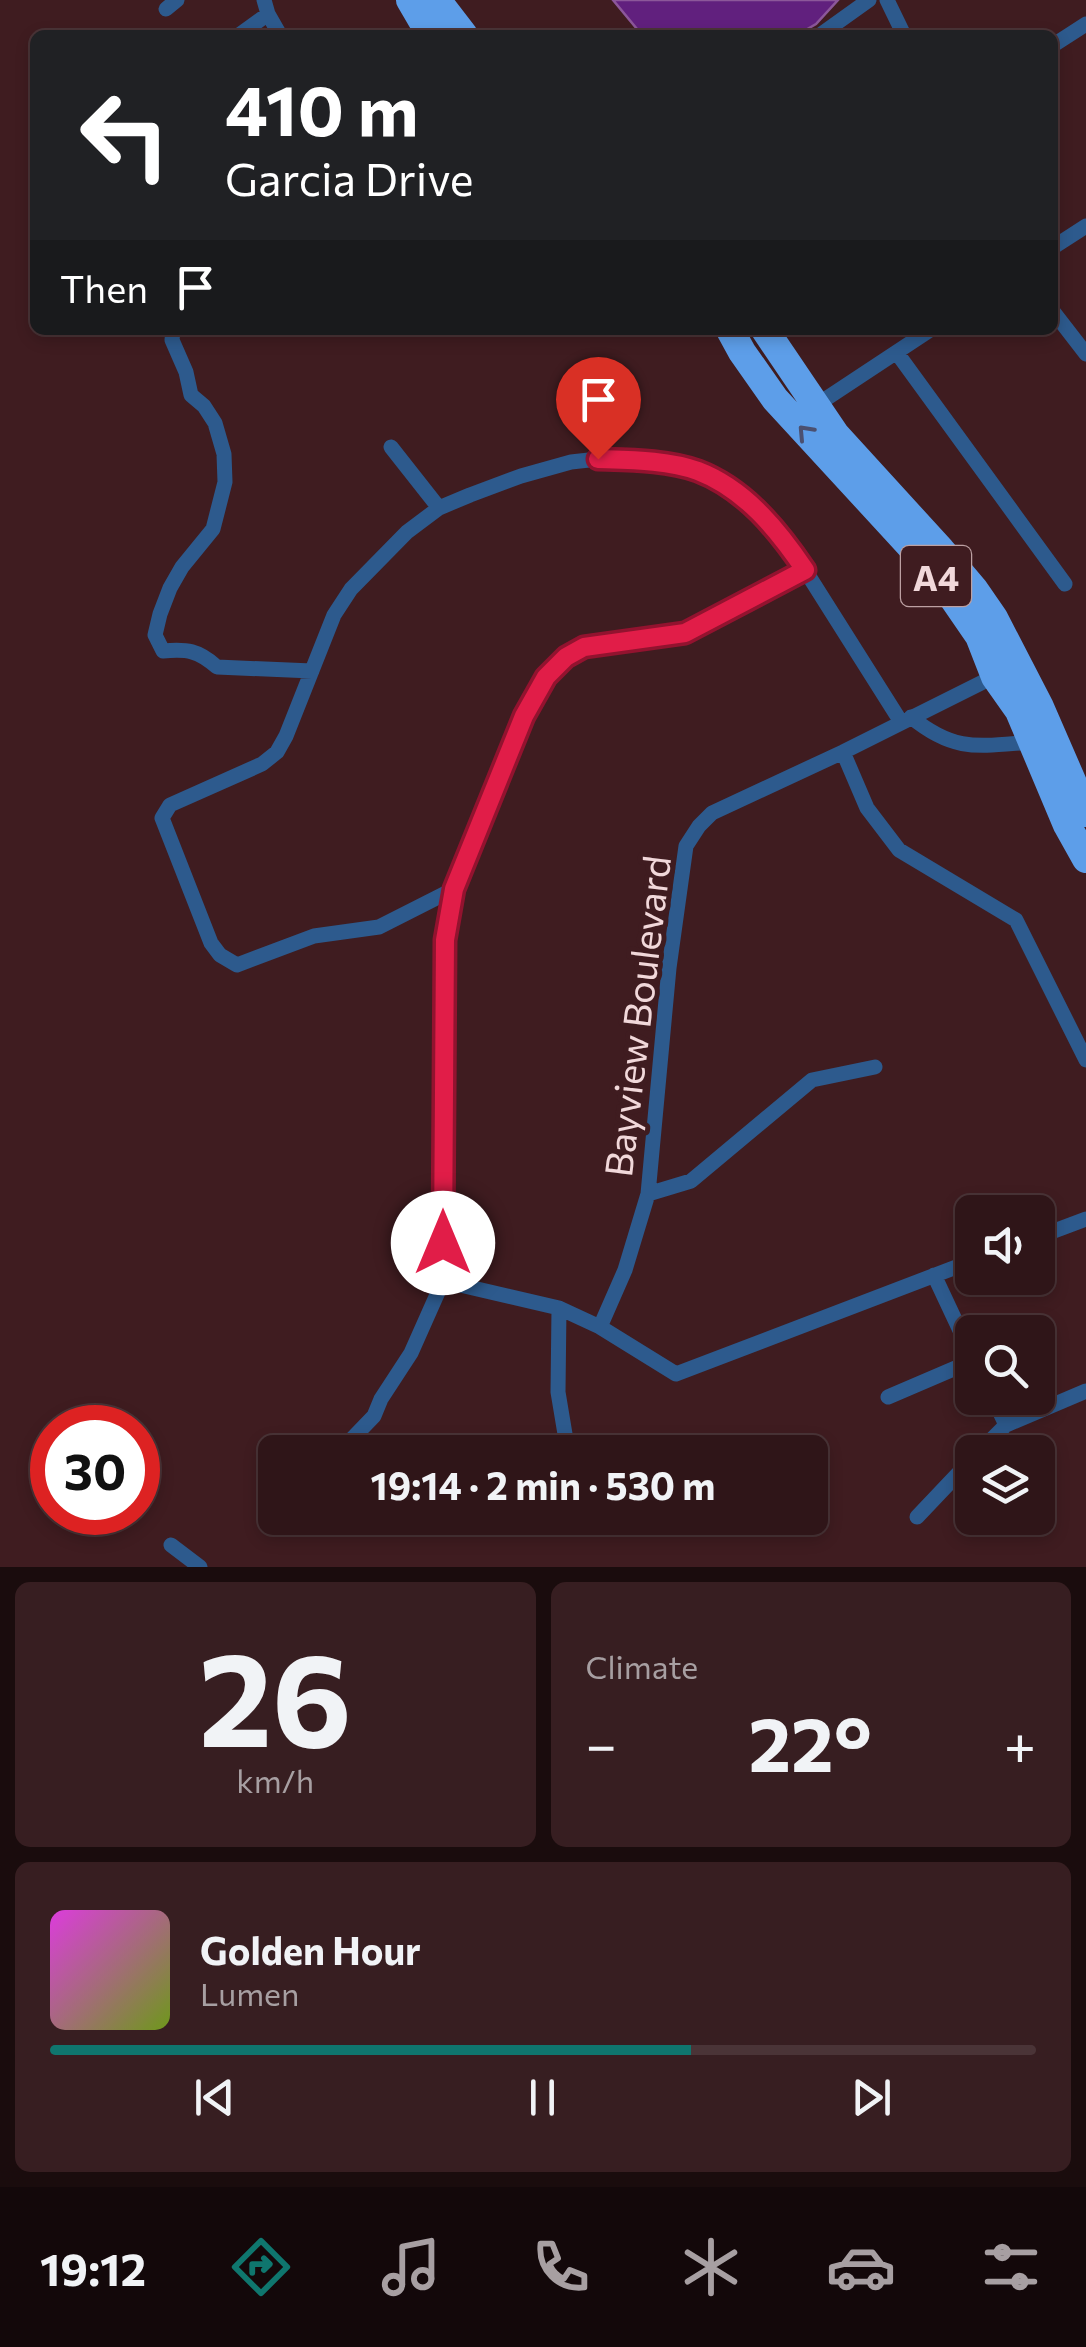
<!DOCTYPE html>
<html lang="en">
<head>
<meta charset="utf-8">
<style>
	body { margin:0; font-family:Commissioner,sans-serif; background:#371e21; color:#f1f3f6; height:100vh; display:flex; flex-direction:column; font-size:38px; white-space:nowrap }
	* { box-sizing:border-box; margin:0 }
	p { font-size:32px; color:#a79fa2 }
	.icon { flex:none; width:55px; height:55px; fill:none; stroke:currentColor; stroke-width:2; stroke-linecap:round; stroke-linejoin:round }
	.map { position:relative; height:1567px; overflow:hidden }
	.details { display:flex; flex-direction:column; gap:15px; padding:15px; background:#1a0c0d; flex:1 }
	.details>* { flex:none }
	.hud { position:absolute; left:30px; top:30px; width:1028px; height:305px; border-radius:15px; box-shadow:0 5px 15px #0003,0 0 0 2px #4a3437; background:#202124; color:#fff; overflow:hidden }
	.buttons { position:absolute; left:955px; top:1195px; display:grid; gap:20px }
	.buttons a { display:grid; place-items:center; width:100px; height:100px; border-radius:15px; background:#2f1518; box-shadow:0 5px 15px #0003,0 0 0 2px #4a3437; font-size:50px }
	.speed { position:absolute; left:30px; top:1405px; display:flex; gap:20px; font-size:50px; font-weight:700; text-align:center }
	.speed>* { display:grid; place-content:center; width:130px; height:130px; border-radius:50%; background:#2f1518; box-shadow:0 5px 15px #0003,0 0 0 2px #4a3437; line-height:1 }
	.speed .limit { border:15px solid #d22; background:#fff; color:#111 }
	.pin { position:absolute; display:grid; place-items:center; width:85px; height:85px; color:#fff; margin:-102px -42px; border-radius:50% 50% 50% 0; rotate:-45deg; box-shadow:0 0 10px #0007 }
	.pin .icon { rotate:45deg }
	.me { position:absolute; width:110px; margin:-55px; rotate:0deg; stroke-linejoin:round; filter:drop-shadow(0 0 8px #0008) }
	.turn { display:flex; align-items:center; gap:35px; height:210px; padding:0 30px; font-size:45px }
	.turn .icon { width:130px; height:130px; stroke-width:2.5 }
	.turn b { display:block; font-size:70px; line-height:85px }
	.then { display:flex; align-items:center; height:95px; padding:0 30px; background:#0003; gap:20px; font-size:38px }
	.big { font-size:75px; font-weight:700; line-height:1.1 }
	.details .tile { flex:1; display:flex; flex-direction:column; justify-content:center; gap:15px; min-width:0; padding:0 35px; border-radius:15px; background:#371e21 }
	.details .dial { align-items:center; gap:0 }
	.dial b { font-size:130px; line-height:1 }
	.song { display:flex; align-items:center; gap:30px }
	.cover { width:120px; height:120px; border-radius:15px; background:linear-gradient(135deg,hsl(300 70% 55%),hsl(80 70% 35%)) }
	.played { height:10px; border-radius:5px; background:linear-gradient(90deg,#0f766e 65%,#4a3437 65%) }
	.keys { display:flex; justify-content:space-around; direction:ltr }
	.heat { display:flex; justify-content:space-between; align-items:center; font-size:55px; direction:ltr }
	.details .tiles { flex:1; display:grid; gap:15px; grid-template-columns:1fr 1fr }
	.tile:last-child { grid-column:span 2 }
	.trip { position:absolute; left:258px; top:1435px; width:570px; height:100px; border-radius:15px; background:#2f1518; box-shadow:0 5px 15px #0003,0 0 0 2px #4a3437; font-weight:700; line-height:100px; text-align:center }
	.dock { display:flex; height:160px; justify-content:space-around; align-items:center; background:#13080a; color:#a79fa2 }
	.dock .icon { width:70px; height:70px }
	.dock .selected { color:#0f766e }
	.dock b { font-size:45px; color:#f1f3f6 }
	.map>svg:first-child { display:block }
</style>
</head>
<body>
<div class="map">
<svg width="1086" height="1567" viewBox="0 0 1086 1567">
	<rect width="100%" height="100%" fill="#3f1c20"/>
	<!-- water -->
	<path fill="#61207e" stroke="#8c579a" stroke-width="2.5" d="M 613,0 L 838,0 L 816,24 L 797,35 L 642,35 Z"/>
	<g fill="none" stroke-linecap="round" stroke-linejoin="round">
		<!-- street -->
		<path stroke="#2d5a8d" stroke-width="15" d="M 264,0 L 268,14 L 280,35
			M 887,0 L 904,35
			M 166,9 L 177,0
			M 239,35 L 268,14
			M 820,35 L 869,0
			M 1052,46 L 1086,24
			M 1052,248 L 1086,226
			M 1052,310 L 1086,354
			M 173,330 L 172,340 L 186,372 L 191,395 L 204,406 L 215,423 L 224,454 L 225,482 L 213,529 L 182,567 L 170,588 L 160,614 L 155,635 L 163,651 C 187,649 198,650 217,667 L 312,671
			M 897,353 L 1065,584
			M 815,406 L 930,330
			M 391,447 L 439,508
			M 911,717 C 955,753 979,746 1032,742
			M 843,752 L 867,808 L 899,850 L 1016,920 L 1086,1060
			M 454,889 L 379,927 L 314,936 L 237,965 L 220,955 L 211,943 L 162,818 L 170,805 L 262,764 L 277,752 L 286,736 L 334,615 L 351,589 L 407,532 L 439,508 L 470,495 L 521,476 L 571,462 L 598,459 L 673,465 L 698,471 L 728,487 L 748,502 L 780,534 L 805,570 L 901,722
			M 648,1194 L 691,1181 L 812,1080 L 875,1067
			M 1038,1237 L 1086,1219
			M 934,1275 L 972,1356
			M 443,1281 L 559,1308 L 600,1327 L 676,1374 L 972,1261
			M 559,1308 L 558,1392 L 568,1452
			M 600,1327 L 625,1270 L 648,1194 L 669,968 L 686,846 L 699,826 L 712,813 L 843,752 L 1001,673
			M 888,1397 L 972,1361
			M 1006,1425 L 1086,1391
			M 348,1443 L 374,1416 L 381,1399 L 411,1353 L 443,1281 L 445,940 L 454,889 L 523,715 L 546,677 L 565,657 L 584,647 L 685,633 L 805,570
			M 979,1452 L 1006,1425 L 993,1398
			M 917,1517 L 972,1459
			M 171,1545 L 200,1567"/>
		<!-- highway -->
		<path stroke="#5d9ee9" stroke-width="28" d="M 410,0 L 424,24 L 433,35
			M 437,0 L 464,35
			M 730,330 L 742,352 L 775,399 L 913,549 L 946,588 L 979,636 L 995,677 L 1019,711 L 1067,825 L 1086,859
			M 765,330 L 836,435 L 941,550 L 974,589 L 994,618 L 1040,707 L 1086,813"/>
	</g>
	<!-- one-way arrows -->
	<defs><path id="oneway-chevron" d="M-2-3.5L2.5 0L-2 3.5" fill="none" stroke-width="1.6" stroke-linecap="round" stroke-linejoin="round" transform="scale(2.5)"/></defs>
	<use stroke="#4b5070" href="#oneway-chevron" transform="translate(805 432) rotate(-133)"/>
	<g fill="none" stroke-linecap="round" stroke-linejoin="round">
		<defs>
			<path id="route" d="M 443,1243 L 445,940 L 454,889 L 524,716 L 546,677 L 566,657 L 584,647 L 685,633 L 805,570 C 778,530 745,489 698,471 C 668,460 630,460 598,459"/>
		</defs>
		<!-- route casing -->
		<use href="#route" stroke="#92132f" stroke-width="25"/>
		<!-- route -->
		<use href="#route" stroke="#e11d48" stroke-width="18"/>
	</g>
	<g text-anchor="middle" dominant-baseline="central" stroke-width="10" stroke-linejoin="round" paint-order="stroke">
		<!-- shield labels -->
		<rect fill="#3f1c20" stroke="#bca0a2" stroke-width="2.5" x="901" y="546" width="70" height="60" rx="8"/>
		<g font-size="35" font-weight="bold" fill="#f1d8da">
			<text x="936" y="576">A4</text>
		</g>
		<!-- street labels -->
		<g font-size="38" fill="#f1d8da" stroke="#3f1c20">
			<text transform="translate(636 1016) rotate(-83)">Bayview Boulevard</text>
		</g>
	</g>
</svg>
<div class="buttons">
<a><svg class="icon" aria-label="sound" viewBox="0 0 24 24"><path d="M4 9h4l5-4v14l-5-4H4zM17 9q2 3 0 6"/></svg></a>
<a><svg class="icon" aria-label="search" viewBox="0 0 24 24"><circle cx="10" cy="10" r="6"/><path d="M15 15l6 6"/></svg></a>
<a><svg class="icon" aria-label="layers" viewBox="0 0 24 24"><path d="M12 4l9 5-9 5-9-5zM3 14l9 5 9-5"/></svg></a>
</div>
<div class="speed"><div class="limit">30</div></div>
<div class="pin" style="left:598px;top:459px;background:#d93025"><svg class="icon" aria-label="arrive" viewBox="0 0 24 24"><path d="M6 21V4h12l-3 4 3 4H6"/></svg></div>
<svg class="me" style="left:443px;top:1243px" viewBox="-20 -20 40 40"><circle r="19" fill="#fff"/><path d="M0-13L10 11 0 6-10 11z" fill="#e11d48"/></svg>
<div class="trip">19:14 · 2 min · 530 m</div>
<div class="hud">
<div class="turn"><svg class="icon" aria-label="left" viewBox="0 0 24 24"><path d="M17 20v-9H6M10 6l-5 5 5 5"/></svg><div><b>410 m</b>Garcia Drive</div></div>
<div class="then">Then<svg class="icon" aria-label="arrive" viewBox="0 0 24 24"><path d="M6 21V4h12l-3 4 3 4H6"/></svg></div>
</div>
</div>
<section class="details">
<div class="tiles">
<div class="tile dial"><b>26</b><p>km/h</p></div>
<div class="tile"><p>Climate</p>
<div class="heat"><a>−</a><b class="big">22°</b><a>+</a></div>
</div>
<div class="tile">
<div class="song"><i class="cover"></i><div><b>Golden Hour</b><p>Lumen</p></div></div>
<div class="played"></div>
<div class="keys"><svg class="icon" aria-label="previous" viewBox="0 0 24 24"><path d="M18 5L8 12l10 7zM5 5v14"/></svg><svg class="icon" aria-label="pause" viewBox="0 0 24 24"><path d="M8 5v14M16 5v14"/></svg><svg class="icon" aria-label="next" viewBox="0 0 24 24"><path d="M6 5l10 7-10 7zM19 5v14"/></svg></div>
</div>
</div>
</section>
<nav class="dock">
<b>19:12</b>
<svg class="icon selected" aria-label="directions" viewBox="0 0 24 24"><path d="M12 3l9 9-9 9-9-9zM9 14v-3h6M13 9l2 2-2 2"/></svg>
<svg class="icon" aria-label="music" viewBox="0 0 24 24"><path d="M9 18V5l10-2v13"/><circle cx="6" cy="18" r="3"/><circle cx="16" cy="16" r="3"/></svg>
<svg class="icon" aria-label="phone" viewBox="0 0 24 24"><path d="M5 4h4l2 5-3 2q2 4 5 5l2-3 5 2v4C11 20 4 13 5 4z"/></svg>
<svg class="icon" aria-label="climate" viewBox="0 0 24 24"><path d="M12 3v18M4 7l16 10M4 17L20 7"/></svg>
<svg class="icon" aria-label="car" viewBox="0 0 24 24"><path d="M5 17H2v-5l4-1 3-4h7l3 4 3 1v5h-3M9 17h6M6 11h13"/><circle cx="7" cy="17" r="2"/><circle cx="17" cy="17" r="2"/></svg>
<svg class="icon" aria-label="filters" viewBox="0 0 24 24"><path d="M4 7h16M4 17h16"/><circle cx="9" cy="7" r="2"/><circle cx="15" cy="17" r="2"/></svg>
</nav>
</body>
</html>
